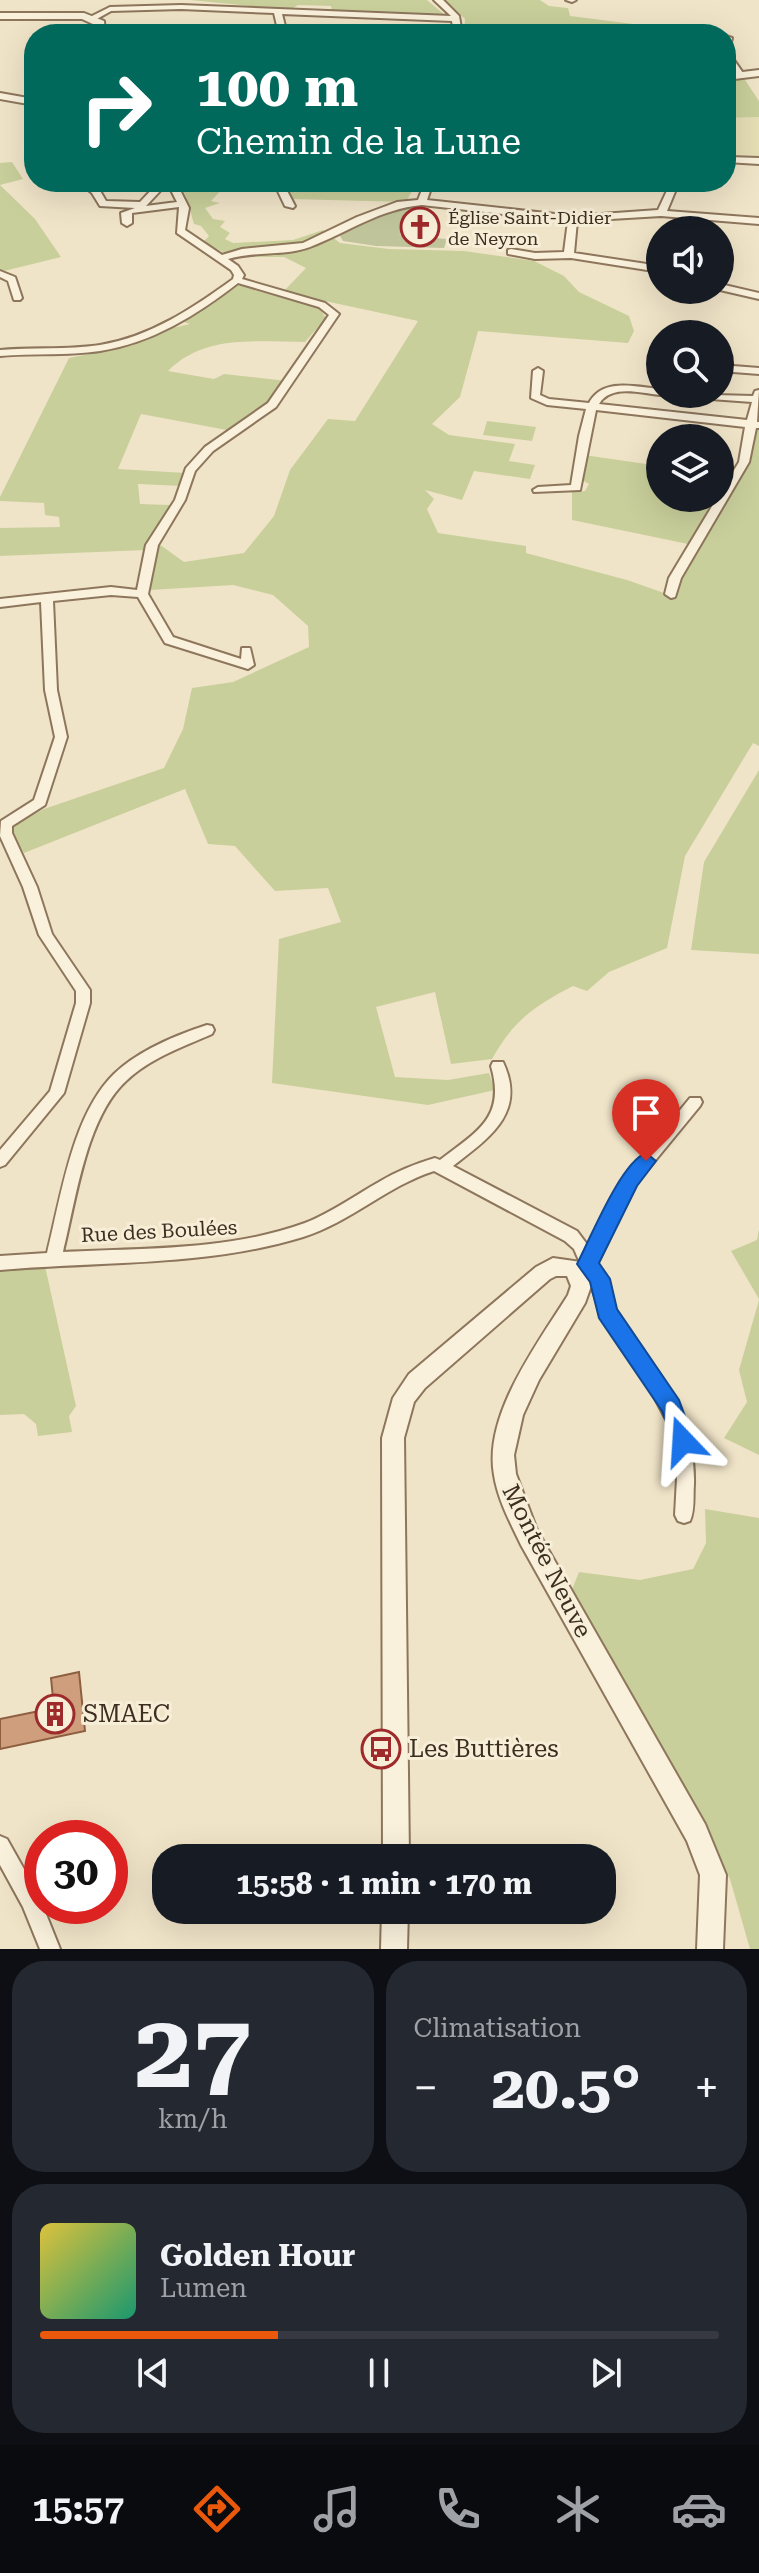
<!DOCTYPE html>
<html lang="fr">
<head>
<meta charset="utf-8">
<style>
	body { margin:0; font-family:"Roboto Serif",serif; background:#242831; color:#f1f3f6; height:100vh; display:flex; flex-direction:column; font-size:30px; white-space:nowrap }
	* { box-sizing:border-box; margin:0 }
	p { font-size:26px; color:#9ea1a6 }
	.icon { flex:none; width:44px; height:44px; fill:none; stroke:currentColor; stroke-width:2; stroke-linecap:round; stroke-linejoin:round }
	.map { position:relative; height:1949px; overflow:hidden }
	.sheet { display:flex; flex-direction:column; gap:12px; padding:12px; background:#0d0f14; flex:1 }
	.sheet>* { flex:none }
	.guide { position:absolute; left:24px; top:24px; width:712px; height:168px; border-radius:32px; box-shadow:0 8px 32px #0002; background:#00695c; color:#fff; overflow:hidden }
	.buttons { position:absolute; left:646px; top:216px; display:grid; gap:16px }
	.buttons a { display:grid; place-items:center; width:88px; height:88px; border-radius:50%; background:#171b24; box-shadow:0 8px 32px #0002; font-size:40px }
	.speed { position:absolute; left:24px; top:1820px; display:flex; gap:16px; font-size:40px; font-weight:700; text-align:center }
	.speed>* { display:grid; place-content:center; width:104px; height:104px; border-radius:50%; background:#171b24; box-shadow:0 8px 32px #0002; line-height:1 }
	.speed .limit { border:12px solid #d22; background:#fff; color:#111 }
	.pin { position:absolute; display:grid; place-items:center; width:68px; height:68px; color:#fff; margin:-82px -34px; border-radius:50% 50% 50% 0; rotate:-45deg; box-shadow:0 0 8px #0007 }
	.pin .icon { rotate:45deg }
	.me { position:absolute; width:88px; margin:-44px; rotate:340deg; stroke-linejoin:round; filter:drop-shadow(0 0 6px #0008) }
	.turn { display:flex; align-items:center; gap:28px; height:168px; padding:0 40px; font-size:36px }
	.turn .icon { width:104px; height:104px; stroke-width:2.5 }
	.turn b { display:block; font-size:56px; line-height:68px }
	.big { font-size:60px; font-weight:700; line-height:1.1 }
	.sheet .widget { flex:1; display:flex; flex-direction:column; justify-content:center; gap:12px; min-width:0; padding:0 28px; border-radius:32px; background:#242831 }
	.sheet .dial { align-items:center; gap:0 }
	.dial b { font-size:104px; line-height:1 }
	.song { display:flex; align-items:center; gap:24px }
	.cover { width:96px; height:96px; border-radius:12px; background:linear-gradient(135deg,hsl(50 70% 55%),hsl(160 70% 35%)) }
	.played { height:8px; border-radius:4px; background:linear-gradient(90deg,#ea580c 35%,#363941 35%) }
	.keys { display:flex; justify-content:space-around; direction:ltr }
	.heat { display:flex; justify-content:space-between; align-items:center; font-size:44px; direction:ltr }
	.sheet .tiles { flex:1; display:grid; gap:12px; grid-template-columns:1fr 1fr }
	.widget:last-child { grid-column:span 2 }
	.trip { position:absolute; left:152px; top:1844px; width:464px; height:80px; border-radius:32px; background:#171b24; box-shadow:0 8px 32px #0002; font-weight:700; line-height:80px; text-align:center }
	.dock { display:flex; height:128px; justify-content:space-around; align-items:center; background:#090b0e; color:#9ea1a6 }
	.dock .icon { width:56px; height:56px }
	.dock .active { color:#ea580c }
	.dock b { font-size:36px; color:#f1f3f6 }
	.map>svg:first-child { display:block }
</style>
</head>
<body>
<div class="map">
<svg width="759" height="1949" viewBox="0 0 759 1949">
	<rect width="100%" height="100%" fill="#f0e4c8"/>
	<!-- farmland -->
	<path fill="#e6deb5" d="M 759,117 L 759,160 L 730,159 L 726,118 Z"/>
	<!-- green -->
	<path fill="#c9cf9b" d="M 190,0 L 427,0 L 446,16 L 332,14 L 331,6 L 298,5 L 290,10 Z
		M 445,0 L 540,0 L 549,6 L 568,8 L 570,16 L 641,25 L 649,34 L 464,34 L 465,19 Z
		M 743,77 L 759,101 L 759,117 L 726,118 L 726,81 Z
		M 12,162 L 23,179 L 0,185 L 35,219 L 61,257 L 0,272 L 0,163 Z
		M 178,182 L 228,183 L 211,201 L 220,203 L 205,208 L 213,219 L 225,221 L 220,227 L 230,233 L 225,239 L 233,243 L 293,240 L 323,230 L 340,243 L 389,249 L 464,251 L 534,261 L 564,276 L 579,292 L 629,316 L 634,331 L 628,343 L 478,331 L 460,397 L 432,424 L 449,435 L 515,444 L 509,461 L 535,465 L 530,479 L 474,471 L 462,500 L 425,490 L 434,499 L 427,509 L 438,533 L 526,546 L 526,553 L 627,580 L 667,594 L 738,477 L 754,427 L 759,427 L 759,746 L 753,743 L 685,856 L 667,948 L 609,972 L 587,991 L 573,986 C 534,1006 513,1021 492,1059 L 451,1064 L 435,992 L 376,1007 L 395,1077 L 448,1080 L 489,1073 L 495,1090 L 428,1105 L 272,1083 L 279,939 L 341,922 L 328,888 L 275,891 L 235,846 L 208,844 L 185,789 L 24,853 L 8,828 L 44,809 L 164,768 L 183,729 L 192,688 L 233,682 L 309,647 L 308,626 L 273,595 L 233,585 L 150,590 L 159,544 L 184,562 L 244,553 L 274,516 L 290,470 L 328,419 L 355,421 L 418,321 L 283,292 L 306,268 L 284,257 L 233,257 L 203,242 L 209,236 L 201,226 L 194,224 L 186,196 Z
		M 287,182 L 417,182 L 406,202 L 290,199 L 283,186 Z
		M 237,285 L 319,308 L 326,318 L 305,342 C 257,342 205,334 168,371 L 214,379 L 224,374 L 287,381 L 267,405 L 232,431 L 141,414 L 118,469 L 186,473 L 182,486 L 138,484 L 140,504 L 170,505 L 145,550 L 0,556 L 0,528 L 60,527 L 59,517 L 45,515 L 44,503 L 0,501 L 0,497 L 69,358 L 134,345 L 164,330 L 190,324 L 181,321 Z
		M 487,421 L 536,427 L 532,441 L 483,435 Z
		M 584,455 L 660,466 L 660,498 L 718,498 L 688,544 L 572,520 L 572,492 L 585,491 L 589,484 L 580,479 Z
		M 759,770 L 759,954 L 691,950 L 704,862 Z
		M 759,1229 L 759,1299 L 731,1251 L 757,1240 Z
		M 45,1266 L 76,1406 L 69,1416 L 72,1432 L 38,1436 L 36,1424 L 24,1414 L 0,1415 L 0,1269 Z
		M 759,1300 L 759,1455 L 724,1438 L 747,1402 L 739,1370 Z
		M 705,1509 L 759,1518 L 759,1949 L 750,1949 L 730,1879 L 571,1592 L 579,1572 L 640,1580 L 693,1569 L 706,1543 Z"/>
	<!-- cemetery -->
	<path fill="#bfc49a" d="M 424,205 L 419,226 L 413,225 L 399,235 L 447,239 L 444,248 L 376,246 L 343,241 L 340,236 C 365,218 393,206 424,205 Z"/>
	<!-- building -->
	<path fill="#cf9f7d" stroke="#8d5f41" stroke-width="2" d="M 79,1672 L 85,1731 L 0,1749 L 0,1719 L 54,1708 L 51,1678 Z"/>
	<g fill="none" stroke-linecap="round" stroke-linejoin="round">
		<defs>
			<path id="minor" d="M 434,0 L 443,0 L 459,16 L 462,34 L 454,34 L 452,21 L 282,14 L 287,34 L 279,34 L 274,13 L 181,9 L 111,11 L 95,20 L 88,18 L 110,7 L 181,5 L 451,16 Z
				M 566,0 L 576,0 L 572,2 Z
				M 726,36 L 732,38 L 730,46 L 726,48 Z
				M 726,53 L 729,53 L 743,73 L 743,77 L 737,77 L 726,61 Z
				M 0,93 L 34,99 L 34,105 L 0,99 Z
				M 729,157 L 759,158 L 759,164 L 726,162 L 726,158 Z
				M 168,182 L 176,182 L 189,208 L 185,230 L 222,255 L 242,249 L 303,243 L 357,217 L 397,202 L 418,200 L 425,182 L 433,182 L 427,200 L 573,216 L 658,210 L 671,182 L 679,182 L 667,211 L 759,218 L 759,224 L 661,216 L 577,221 L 574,253 L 660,266 L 660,272 L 571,258 L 535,259 L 508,254 L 508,250 L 511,249 L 535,253 L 564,252 L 568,221 L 422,205 C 380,209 348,232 310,247 C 287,256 254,251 228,259 L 238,266 L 244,275 L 242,279 L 325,303 L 339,314 L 276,407 L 213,451 L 195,471 L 185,500 L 158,545 L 148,594 L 173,637 L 241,659 L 242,648 L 250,648 L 254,665 L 248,669 L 165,643 L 138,597 L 111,595 L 53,601 L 57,690 L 67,737 L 45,805 L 12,826 L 12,833 L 37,887 L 52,934 L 90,990 L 90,1003 L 64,1093 L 5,1165 L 0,1167 L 0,1150 L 50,1091 L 76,1003 L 76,991 L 39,935 L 23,887 L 0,836 L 1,821 L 34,800 L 55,737 L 45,690 L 41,602 L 0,607 L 0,599 L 111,587 L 137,590 L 146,545 L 175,500 L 186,468 L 205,447 L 268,403 L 329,315 L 319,307 L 238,283 C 197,315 152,343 100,351 C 67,356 33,353 0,356 L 0,350 C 33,347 67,350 100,345 C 150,337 193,308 233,279 L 234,275 L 231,270 L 177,233 L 179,207 L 132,213 L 132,223 L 127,226 L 122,223 L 121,213 L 135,208 L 100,206 L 92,193 L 82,185 L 86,182 L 99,189 L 106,201 L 140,202 L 156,185 ZM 170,188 L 177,202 L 146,206 L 162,189 Z
				M 277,182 L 286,182 L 284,185 L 295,206 L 293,208 L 285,206 L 275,185 Z
				M 0,271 L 15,277 L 22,298 L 20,300 L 14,300 L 8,281 L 0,277 Z
				M 720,284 L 759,293 L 759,299 L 720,290 Z
				M 720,365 L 759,368 L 759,374 L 720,371 Z
				M 538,368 L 543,371 L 540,395 L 549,399 L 589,403 C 603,377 636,387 660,389 L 660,394 L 664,394 L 660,395 C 640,393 611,384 599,404 L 747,420 L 752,402 L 683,397 L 678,394 L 753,396 L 755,391 L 759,390 L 757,422 L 759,422 L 759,428 L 756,428 L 749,462 L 681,578 L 675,597 L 671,598 L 665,594 L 669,578 L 717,498 L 720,498 L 720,493 L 739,462 L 745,427 L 596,410 L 580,490 L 534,492 L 533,490 L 538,487 L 571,485 L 579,436 L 586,409 L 547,405 L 531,398 L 533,371 Z
				M 207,1025 L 212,1026 L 214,1030 L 212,1034 C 183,1047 150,1058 126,1081 C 86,1118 76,1200 63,1252 C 143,1248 228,1251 305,1223 C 331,1213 354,1196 379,1182 C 397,1171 415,1164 435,1158 L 440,1160 C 477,1131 506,1118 491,1066 L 493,1062 L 503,1062 C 527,1113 489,1138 453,1166 L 577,1231 L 589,1247 L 625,1177 L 690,1098 L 700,1098 L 702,1102 L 700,1106 L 635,1185 L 596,1263 C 605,1278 607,1294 615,1309 C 648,1372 696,1404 694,1484 C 693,1496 695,1510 690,1521 L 684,1523 L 678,1521 L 675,1515 L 677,1478 L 674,1449 L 669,1425 L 651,1391 L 603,1319 L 588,1277 C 584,1283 580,1284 573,1282 L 571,1277 L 580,1263 L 574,1249 L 565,1241 L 434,1171 C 387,1186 351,1222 303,1237 C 205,1267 101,1261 0,1270 L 0,1256 L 47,1253 C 61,1198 72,1115 114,1074 C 138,1051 176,1035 207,1025 Z
				M 0,1836 L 7,1839 L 38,1894 L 60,1949 L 40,1949 L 23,1907 L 0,1865 Z"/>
			<path id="tertiary" d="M 0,13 L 84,13 L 104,21 L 105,34 L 95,34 L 95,25 L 82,19 L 0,19 Z
				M 759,70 L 759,76 L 726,80 L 726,74 Z
				M 553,1258 L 581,1262 L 591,1286 L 585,1303 L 539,1380 L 523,1415 L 514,1455 L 516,1474 L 537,1530 L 705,1824 L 726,1875 L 723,1949 L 697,1949 L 700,1875 L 687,1841 L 521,1545 C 510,1522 498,1500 494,1475 C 483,1415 538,1343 568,1295 L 571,1286 L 567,1276 L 556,1276 L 550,1279 L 425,1388 L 414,1402 L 404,1438 L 409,1858 L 383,1858 L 382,1438 L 393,1398 L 409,1374 L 536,1267 Z
				M 382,1910 L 408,1910 L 407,1949 L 381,1949 Z"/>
		</defs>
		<!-- minor casing -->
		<use href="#minor" stroke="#8d765c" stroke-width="4"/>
		<!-- tertiary casing -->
		<use href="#tertiary" stroke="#8d765c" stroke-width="4"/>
		<!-- minor -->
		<use href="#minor" fill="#faf1dc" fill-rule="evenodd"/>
		<!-- tertiary -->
		<use href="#tertiary" fill="#faf1dc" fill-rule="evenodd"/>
	</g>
	<!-- route -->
	<path fill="#1a73e8" stroke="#114b97" stroke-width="2" d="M 646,1153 L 656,1161 L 637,1186 L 599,1263 L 610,1279 L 617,1309 L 679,1400 L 694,1441 L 691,1448 L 683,1451 L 676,1448 L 662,1411 L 599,1318 L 590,1282 L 577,1264 C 590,1239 621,1162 646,1153 Z"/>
	<!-- icons -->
	<defs>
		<symbol id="church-ring" viewBox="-11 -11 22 22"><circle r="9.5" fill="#f7eed8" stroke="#9e2a2b" stroke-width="1.5"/><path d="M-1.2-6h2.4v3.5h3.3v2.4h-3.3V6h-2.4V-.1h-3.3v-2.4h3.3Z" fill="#9e2a2b"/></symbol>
		<symbol id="building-ring" viewBox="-11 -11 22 22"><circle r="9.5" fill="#f7eed8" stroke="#9e2a2b" stroke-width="1.5"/><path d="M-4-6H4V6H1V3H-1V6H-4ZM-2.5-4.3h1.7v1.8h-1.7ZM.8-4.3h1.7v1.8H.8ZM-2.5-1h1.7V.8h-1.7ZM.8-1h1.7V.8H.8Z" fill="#9e2a2b"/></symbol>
		<symbol id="bus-ring" viewBox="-11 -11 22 22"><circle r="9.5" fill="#f7eed8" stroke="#9e2a2b" stroke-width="1.5"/><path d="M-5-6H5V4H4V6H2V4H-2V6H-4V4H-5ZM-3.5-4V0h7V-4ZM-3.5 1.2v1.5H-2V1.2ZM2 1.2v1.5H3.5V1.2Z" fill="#9e2a2b"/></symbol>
	</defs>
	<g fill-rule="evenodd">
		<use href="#church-ring" x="398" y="205" width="44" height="44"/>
		<use href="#building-ring" x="33" y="1692" width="44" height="44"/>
		<use href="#bus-ring" x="359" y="1727" width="44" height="44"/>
	</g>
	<g text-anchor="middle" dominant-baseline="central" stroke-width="6" stroke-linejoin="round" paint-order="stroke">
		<!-- far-poi labels -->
		<g font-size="18" fill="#3d2e20" stroke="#f7eed8" text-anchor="start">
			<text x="448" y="217">Église Saint-Didier<tspan x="448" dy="21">de Neyron</tspan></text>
		</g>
		<!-- street labels -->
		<g font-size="20" fill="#3d2e20" stroke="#f7eed8">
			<text transform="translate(159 1231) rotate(-3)">Rue des Boulées</text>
		</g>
		<!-- near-street labels -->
		<g font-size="24" fill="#3d2e20" stroke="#f7eed8">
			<text transform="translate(547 1561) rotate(63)">Montée Neuve</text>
		</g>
		<!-- near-poi labels -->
		<g font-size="24" fill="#3d2e20" stroke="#f7eed8" text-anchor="start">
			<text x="83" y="1714">SMAEC</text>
			<text x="409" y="1749">Les Buttières</text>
		</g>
	</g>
</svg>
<div class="buttons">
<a><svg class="icon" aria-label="sound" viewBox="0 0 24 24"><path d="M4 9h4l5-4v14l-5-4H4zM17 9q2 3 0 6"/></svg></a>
<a><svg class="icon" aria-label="search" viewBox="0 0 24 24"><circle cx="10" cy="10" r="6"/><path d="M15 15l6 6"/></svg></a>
<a><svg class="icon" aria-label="layers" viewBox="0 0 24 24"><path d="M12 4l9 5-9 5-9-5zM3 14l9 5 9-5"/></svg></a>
</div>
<div class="speed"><div class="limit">30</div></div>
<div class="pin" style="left:646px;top:1161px;background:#d93025"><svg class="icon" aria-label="arrive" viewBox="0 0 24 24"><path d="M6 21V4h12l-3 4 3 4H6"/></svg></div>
<svg class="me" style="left:683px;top:1441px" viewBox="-20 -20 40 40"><path d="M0-17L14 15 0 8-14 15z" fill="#1a73e8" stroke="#fff" stroke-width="4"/></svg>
<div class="trip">15:58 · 1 min · 170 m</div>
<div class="guide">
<div class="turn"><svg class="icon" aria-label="right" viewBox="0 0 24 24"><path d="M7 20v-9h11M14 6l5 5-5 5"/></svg><div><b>100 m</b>Chemin de la Lune</div></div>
</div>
</div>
<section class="sheet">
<div class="tiles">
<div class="widget dial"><b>27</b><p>km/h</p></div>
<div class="widget"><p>Climatisation</p>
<div class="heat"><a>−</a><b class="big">20.5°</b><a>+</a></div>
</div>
<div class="widget">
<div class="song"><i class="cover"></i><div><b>Golden Hour</b><p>Lumen</p></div></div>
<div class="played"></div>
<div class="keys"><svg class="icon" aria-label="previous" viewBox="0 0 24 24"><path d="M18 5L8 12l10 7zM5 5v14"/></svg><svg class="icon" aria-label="pause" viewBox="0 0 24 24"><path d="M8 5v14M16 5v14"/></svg><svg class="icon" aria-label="next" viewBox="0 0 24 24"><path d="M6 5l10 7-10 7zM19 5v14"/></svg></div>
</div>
</div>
</section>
<nav class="dock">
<b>15:57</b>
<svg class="icon active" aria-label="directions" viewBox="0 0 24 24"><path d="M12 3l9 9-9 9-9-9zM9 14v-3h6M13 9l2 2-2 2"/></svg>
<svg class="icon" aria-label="music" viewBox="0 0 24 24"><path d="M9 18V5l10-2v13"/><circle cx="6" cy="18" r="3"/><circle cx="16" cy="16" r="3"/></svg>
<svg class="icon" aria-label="phone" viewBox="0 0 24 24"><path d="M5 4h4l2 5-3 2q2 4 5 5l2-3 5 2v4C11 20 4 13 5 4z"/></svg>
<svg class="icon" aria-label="climate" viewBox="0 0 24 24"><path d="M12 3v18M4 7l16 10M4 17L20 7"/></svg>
<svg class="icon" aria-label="car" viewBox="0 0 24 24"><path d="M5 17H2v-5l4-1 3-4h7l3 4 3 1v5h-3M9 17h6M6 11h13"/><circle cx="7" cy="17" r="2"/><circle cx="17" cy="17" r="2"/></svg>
</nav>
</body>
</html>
